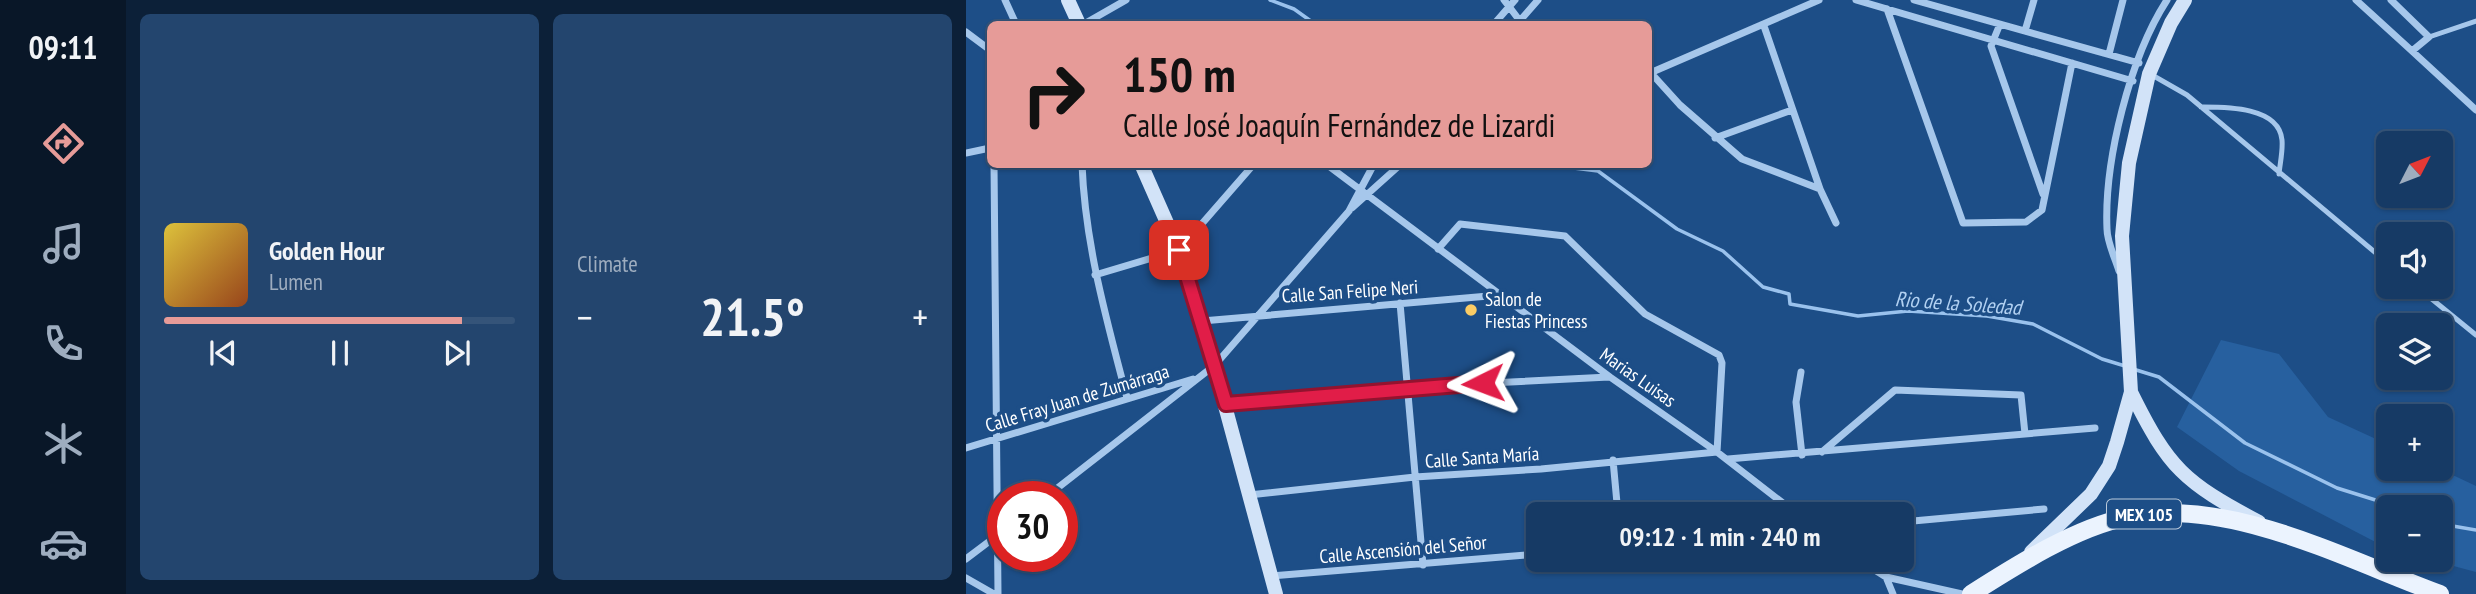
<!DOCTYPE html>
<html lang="en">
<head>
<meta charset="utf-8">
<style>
	body { margin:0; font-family:"PT Sans Narrow",sans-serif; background:#23456e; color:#f1f3f6; height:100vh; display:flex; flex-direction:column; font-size:26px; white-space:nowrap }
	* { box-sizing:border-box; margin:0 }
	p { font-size:23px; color:#9eadbf }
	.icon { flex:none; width:38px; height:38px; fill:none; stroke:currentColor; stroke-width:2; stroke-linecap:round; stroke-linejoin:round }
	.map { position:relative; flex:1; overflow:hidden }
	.panel { display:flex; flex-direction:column; gap:14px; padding:14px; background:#0c2038; width:840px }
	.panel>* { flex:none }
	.guide { position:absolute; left:21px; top:21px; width:665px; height:147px; border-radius:10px; box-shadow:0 2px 5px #0004,0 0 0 2px #355479; background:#e69b98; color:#111; overflow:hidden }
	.needle { width:46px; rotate:48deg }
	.tools { position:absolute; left:1410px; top:131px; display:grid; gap:14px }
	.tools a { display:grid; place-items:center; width:77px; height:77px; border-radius:10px; background:#163a65; box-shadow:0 2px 5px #0004,0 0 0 2px #355479; font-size:35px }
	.speed { position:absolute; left:21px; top:481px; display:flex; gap:14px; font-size:35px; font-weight:700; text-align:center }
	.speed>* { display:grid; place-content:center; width:91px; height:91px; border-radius:50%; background:#163a65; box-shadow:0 2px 5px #0004,0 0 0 2px #355479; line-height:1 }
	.speed .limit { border:10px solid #d22; background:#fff; color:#111 }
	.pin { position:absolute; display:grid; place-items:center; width:60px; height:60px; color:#fff; margin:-30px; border-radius:14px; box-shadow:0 4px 10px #0006 }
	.me { position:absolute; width:77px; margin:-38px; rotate:267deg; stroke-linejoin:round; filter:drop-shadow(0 0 5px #0008) }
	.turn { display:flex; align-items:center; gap:24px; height:147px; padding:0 21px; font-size:32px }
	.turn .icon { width:91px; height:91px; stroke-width:2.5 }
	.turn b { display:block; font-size:49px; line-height:60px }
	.big { font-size:52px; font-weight:800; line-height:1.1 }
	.panel .tile { flex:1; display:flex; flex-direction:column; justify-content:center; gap:10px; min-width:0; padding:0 24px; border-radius:10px; background:#23456e }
	.song { display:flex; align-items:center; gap:21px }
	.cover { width:84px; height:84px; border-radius:10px; background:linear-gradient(135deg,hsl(50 70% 55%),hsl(20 70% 35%)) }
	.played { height:7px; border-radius:4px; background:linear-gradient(90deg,#e69b98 85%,#355479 85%) }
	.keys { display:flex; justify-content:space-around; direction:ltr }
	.heat { display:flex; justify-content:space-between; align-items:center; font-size:38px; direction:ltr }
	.panel .tiles { flex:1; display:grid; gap:14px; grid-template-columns:repeat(2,1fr) }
	.trip { position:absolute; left:560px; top:502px; width:388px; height:70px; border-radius:10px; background:#163a65; box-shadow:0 2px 5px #0004,0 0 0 2px #355479; font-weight:800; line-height:70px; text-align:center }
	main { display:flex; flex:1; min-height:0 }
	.dock { display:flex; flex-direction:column; width:126px; justify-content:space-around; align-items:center; background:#091728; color:#9eadbf }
	.dock .icon { width:49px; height:49px }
	.dock .current { color:#e69b98 }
	.dock b { font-size:32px; color:#f1f3f6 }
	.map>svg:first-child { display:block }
</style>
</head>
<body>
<main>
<nav class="dock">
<b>09:11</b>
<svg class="icon current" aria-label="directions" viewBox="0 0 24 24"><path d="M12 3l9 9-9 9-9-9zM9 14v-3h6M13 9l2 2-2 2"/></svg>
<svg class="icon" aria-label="music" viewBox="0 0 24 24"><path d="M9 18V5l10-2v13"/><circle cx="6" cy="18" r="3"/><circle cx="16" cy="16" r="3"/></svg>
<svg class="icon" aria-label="phone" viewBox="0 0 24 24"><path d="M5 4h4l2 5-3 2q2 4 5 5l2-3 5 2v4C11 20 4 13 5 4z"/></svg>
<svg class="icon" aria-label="climate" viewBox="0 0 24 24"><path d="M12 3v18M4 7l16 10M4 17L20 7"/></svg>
<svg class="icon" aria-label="car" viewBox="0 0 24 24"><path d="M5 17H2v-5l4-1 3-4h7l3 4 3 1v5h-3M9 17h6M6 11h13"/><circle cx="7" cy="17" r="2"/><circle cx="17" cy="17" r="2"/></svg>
</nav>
<section class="panel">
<div class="tiles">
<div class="tile">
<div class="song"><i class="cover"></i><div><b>Golden Hour</b><p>Lumen</p></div></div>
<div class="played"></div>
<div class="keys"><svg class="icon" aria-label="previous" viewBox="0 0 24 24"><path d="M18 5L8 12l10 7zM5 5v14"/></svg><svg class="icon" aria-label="pause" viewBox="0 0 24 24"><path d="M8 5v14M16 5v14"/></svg><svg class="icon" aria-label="next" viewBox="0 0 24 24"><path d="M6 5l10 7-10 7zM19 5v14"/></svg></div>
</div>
<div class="tile"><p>Climate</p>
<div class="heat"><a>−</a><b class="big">21.5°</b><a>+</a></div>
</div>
</div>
</section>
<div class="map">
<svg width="1510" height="594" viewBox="0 0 1510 594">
	<rect width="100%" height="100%" fill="#1d4e87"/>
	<!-- green -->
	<path fill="#27609f" d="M 1255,340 L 1313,354 L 1362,417 L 1423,445 L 1423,469 L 1474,469 L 1510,486 L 1510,572 L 1465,560 L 1475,560 L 1475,508 L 1423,508 L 1421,548 L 1273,471 L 1211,427 Z"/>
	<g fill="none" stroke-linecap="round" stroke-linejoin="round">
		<!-- stream -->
		<path stroke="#9ac2ed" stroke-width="3.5" d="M 304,0 L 328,9 L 349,24
			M 575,164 L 632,171 L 711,229 L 757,251 L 797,287 L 823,294 L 824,304 L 892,316 L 942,311 L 1021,316 L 1067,324 L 1136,359 L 1159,366
			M 1167,369 L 1193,377 L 1279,443 L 1371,488 L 1435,508
			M 1475,524 L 1510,530"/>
		<!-- lane -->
		<path stroke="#a6c7eb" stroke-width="5" d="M 1463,37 L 1510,21
			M 1186,75 L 1221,95 L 1423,264
			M 1235,107 C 1258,107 1313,106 1316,140 C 1317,151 1314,163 1313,174
			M 1451,287 L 1510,335"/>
		<!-- street -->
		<path stroke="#a6c7eb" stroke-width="7" d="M 39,0 L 50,24
			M 538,0 L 554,21
			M 890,0 L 1167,81
			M 948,0 L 1173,63
			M 1390,0 L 1446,51 L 1463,37 L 1425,0
			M 921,9 L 997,223 L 1060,222 L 1076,210 L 1106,63
			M 118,24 L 160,0
			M 528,24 L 549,0
			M 551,24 L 572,0
			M 1034,24 L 1025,46 L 1077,194
			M 798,26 L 854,189 L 870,223
			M 1059,31 L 1068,0
			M 0,32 L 24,50
			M 1446,51 L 1510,110
			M 1143,54 L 1157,0
			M 684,73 L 853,0
			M 685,73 L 714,105 L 776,159 L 854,189
			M 749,138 L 826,110
			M 0,153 L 24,148
			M 28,164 L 32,594
			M 116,164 C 119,245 141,321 161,398
			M 360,164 L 644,377 L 751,452 L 831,514
			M 386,208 L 435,164
			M 1153,271 C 1149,258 1141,242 1141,229 C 1138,161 1164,57 1201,0
			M 129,275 L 213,250 L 288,164
			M 434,303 L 457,565
			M 236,321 L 534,295
			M 835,372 L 830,402 L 836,455
			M 260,404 L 442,387 L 643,377
			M 0,448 L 227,379
			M 856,452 L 929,390 L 1055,395 L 1059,434
			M 762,459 L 1129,428
			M 647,460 L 652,514
			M 283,495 L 449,477 L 575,469 L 751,452 L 756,363 L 753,355 L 679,314 L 599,236 L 494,224 L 472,249
			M 80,497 L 249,365 L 383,211 L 408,164
			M 936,522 L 1078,509
			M 0,559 L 33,534
			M 893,560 L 920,577 L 996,594
			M 305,576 L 572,554
			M 920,577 L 927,594
			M 0,578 L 28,594"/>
		<!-- secondary -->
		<path stroke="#d2e3f8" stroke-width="14" d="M 102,0 L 113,24
			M 175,164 L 213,250 L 236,321 L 310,594
			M 1165,392 C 1203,469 1218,482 1293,522
			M 1065,552 L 1125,494 L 1143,466 L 1151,442 L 1165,392 L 1156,236 L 1163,163 L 1183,74 L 1205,23 L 1219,0"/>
		<!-- primary -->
		<path stroke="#ebf3fe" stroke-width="18" d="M 1005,594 C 1049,566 1110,527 1162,517 C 1262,496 1381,560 1474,594"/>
	</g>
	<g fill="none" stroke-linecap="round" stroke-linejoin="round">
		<defs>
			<path id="route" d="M 213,250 L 260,404 L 517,383"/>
		</defs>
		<!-- route casing -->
		<use href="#route" stroke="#92132f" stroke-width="18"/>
		<!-- route -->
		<use href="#route" stroke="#e11d48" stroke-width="12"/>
	</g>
	<!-- markers -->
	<circle fill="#facc65" stroke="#1d4e87" stroke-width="2.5" cx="505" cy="310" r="7"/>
	<g text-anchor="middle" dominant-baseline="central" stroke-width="7" stroke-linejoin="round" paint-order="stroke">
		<!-- shield labels -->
		<rect fill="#1d4e87" stroke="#bbcadb" stroke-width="2" x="1141" y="499.5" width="74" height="29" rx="5"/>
		<g font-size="18" font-weight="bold" fill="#fff">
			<text x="1178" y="514">MEX 105</text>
		</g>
		<!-- street labels -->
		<g font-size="19" fill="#fff" stroke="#1d4e87">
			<text transform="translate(384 291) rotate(-4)">Calle San Felipe Neri</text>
			<text transform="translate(672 377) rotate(35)">Marias Luisas</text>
			<text transform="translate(111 398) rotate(-17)">Calle Fray Juan de Zumárraga</text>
			<text transform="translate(516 457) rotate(-4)">Calle Santa María</text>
			<text transform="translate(437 549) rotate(-5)">Calle Ascensión del Señor</text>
		</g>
		<!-- poi labels -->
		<g font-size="19" fill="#fff" stroke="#1d4e87" text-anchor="start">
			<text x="519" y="299">Salon de<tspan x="519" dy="22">Fiestas Princess</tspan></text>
		</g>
		<!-- water labels -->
		<g font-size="21" font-style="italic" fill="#b2d1f2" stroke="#1d4e87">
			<text transform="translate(992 303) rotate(4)">Rio de la Soledad</text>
		</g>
	</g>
</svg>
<div class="tools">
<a><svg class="needle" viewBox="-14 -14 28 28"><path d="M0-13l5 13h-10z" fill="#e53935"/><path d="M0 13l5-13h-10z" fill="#9eadbf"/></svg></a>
<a><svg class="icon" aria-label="sound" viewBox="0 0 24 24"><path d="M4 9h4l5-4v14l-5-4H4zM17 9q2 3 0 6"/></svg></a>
<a><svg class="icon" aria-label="layers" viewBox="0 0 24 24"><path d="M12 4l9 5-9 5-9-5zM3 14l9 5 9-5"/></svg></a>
<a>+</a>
<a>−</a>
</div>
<div class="speed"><div class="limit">30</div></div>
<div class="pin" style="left:213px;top:250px;background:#d93025"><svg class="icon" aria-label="arrive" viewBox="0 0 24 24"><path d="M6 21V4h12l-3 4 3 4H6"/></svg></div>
<svg class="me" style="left:517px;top:383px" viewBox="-20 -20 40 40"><path d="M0-17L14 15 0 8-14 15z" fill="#e11d48" stroke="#fff" stroke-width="4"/></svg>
<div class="trip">09:12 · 1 min · 240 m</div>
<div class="guide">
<div class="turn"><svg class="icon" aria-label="right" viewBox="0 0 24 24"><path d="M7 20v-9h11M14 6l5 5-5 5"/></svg><div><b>150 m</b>Calle José Joaquín Fernández de Lizardi</div></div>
</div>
</div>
</main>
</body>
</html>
